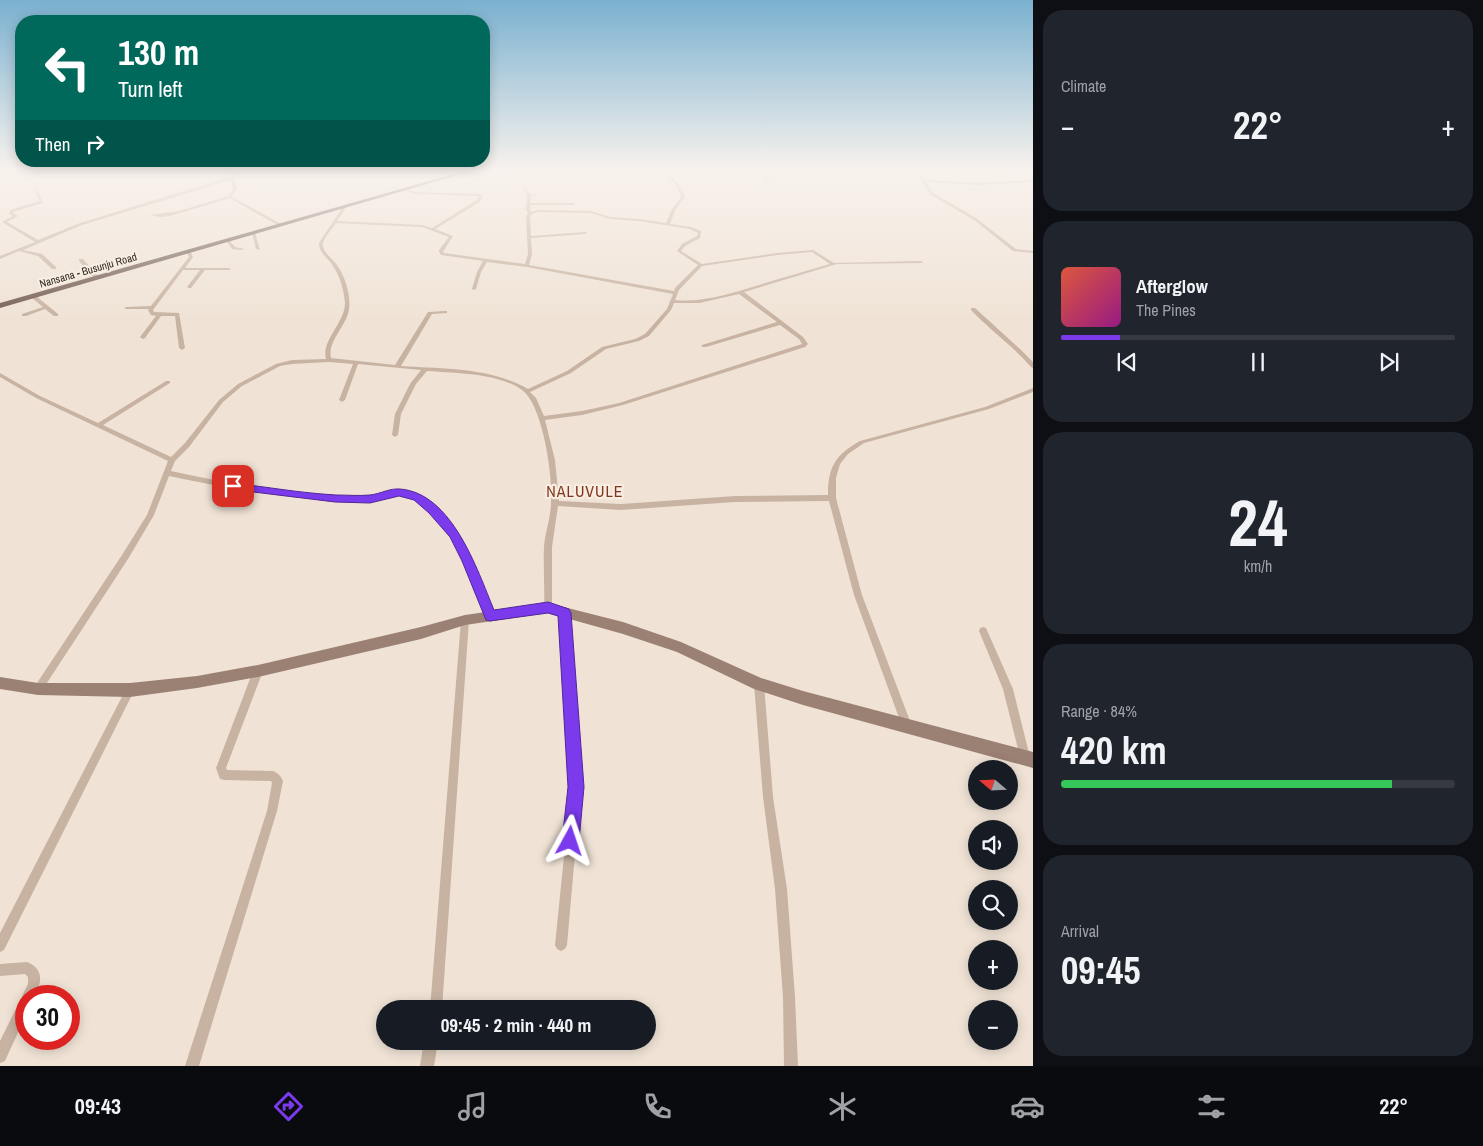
<!DOCTYPE html>
<html lang="en">
<head>
<meta charset="utf-8">
<style>
	body { margin:0; font-family:"Archivo Narrow",sans-serif; background:#20242c; color:#f1f3f6; height:100vh; display:flex; flex-direction:column; font-size:19px; white-space:nowrap }
	* { box-sizing:border-box; margin:0 }
	p { font-size:16px; color:#9ea1a6 }
	.icon { flex:none; width:28px; height:28px; fill:none; stroke:currentColor; stroke-width:2; stroke-linecap:round; stroke-linejoin:round }
	.map { position:relative; flex:1; overflow:hidden }
	.details { display:flex; flex-direction:column; gap:10px; padding:10px; background:#0d0f14; width:450px }
	.details>* { flex:none }
	.hud { position:absolute; left:15px; top:15px; width:475px; height:152px; border-radius:20px; box-shadow:0 2px 12px #0003; background:#00695c; color:#fff; overflow:hidden }
	.needle { width:32px; rotate:289deg }
	.buttons { position:absolute; left:968px; top:760px; display:grid; gap:10px }
	.buttons a { display:grid; place-items:center; width:50px; height:50px; border-radius:50%; background:#171b24; box-shadow:0 2px 12px #0003; font-size:25px }
	.speed { position:absolute; left:15px; top:985px; display:flex; gap:10px; font-size:25px; font-weight:700; text-align:center }
	.speed>* { display:grid; place-content:center; width:65px; height:65px; border-radius:50%; background:#171b24; box-shadow:0 2px 12px #0003; line-height:1 }
	.speed .limit { border:8px solid #d22; background:#fff; color:#111 }
	.pin { position:absolute; display:grid; place-items:center; width:42px; height:42px; color:#fff; margin:-21px; border-radius:10px; box-shadow:0 2px 8px #0006 }
	.me { position:absolute; width:55px; margin:-28px; rotate:5deg; stroke-linejoin:round; filter:drop-shadow(0 0 4px #0008) }
	.turn { display:flex; align-items:center; gap:18px; height:105px; padding:0 20px; font-size:22px }
	.turn .icon { width:65px; height:65px; stroke-width:2.5 }
	.turn b { display:block; font-size:35px; line-height:42px }
	.then { display:flex; align-items:center; height:48px; padding:0 20px; background:#0003; gap:10px; font-size:19px }
	.big { font-size:38px; font-weight:700; line-height:1.1 }
	.details .card { flex:1; display:flex; flex-direction:column; justify-content:center; gap:8px; min-width:0; padding:0 18px; border-radius:20px; background:#20242c }
	.details .dial { align-items:center; gap:0 }
	.dial b { font-size:65px; line-height:1 }
	.song { display:flex; align-items:center; gap:15px }
	.cover { width:60px; height:60px; border-radius:8px; background:linear-gradient(135deg,hsl(10 70% 55%),hsl(310 70% 35%)) }
	.played { height:5px; border-radius:2px; background:linear-gradient(90deg,#7c3aed 15%,#363941 15%) }
	.keys { display:flex; justify-content:space-around; direction:ltr }
	.heat { display:flex; justify-content:space-between; align-items:center; font-size:28px; direction:ltr }
	.charge { height:8px; border-radius:4px; background:linear-gradient(90deg,#34c759 84%,#363941 0) }
	.trip { position:absolute; left:376px; top:1000px; width:280px; height:50px; border-radius:25px; background:#171b24; box-shadow:0 2px 12px #0003; font-weight:700; line-height:50px; text-align:center }
	.menu { display:flex; height:80px; justify-content:space-around; align-items:center; background:#090b0e; color:#9ea1a6 }
	.menu .icon { width:35px; height:35px }
	.menu .on { color:#7c3aed }
	.menu b { font-size:22px; color:#f1f3f6 }
	main { display:flex; flex:1; min-height:0 }
	.map>svg:first-child { display:block }
</style>
</head>
<body>
<main>
<div class="map">
<svg width="1033" height="1066" viewBox="0 0 1033 1066">
	<rect width="100%" height="100%" fill="#f0e3d6"/>
	<g fill="none" stroke-linecap="round" stroke-linejoin="round">
		<!-- street -->
		<path fill="#c8b3a2" fill-rule="evenodd" d="M 233,171 L 236,171 L 234,178 L 237,188 L 232,197 L 281,224 L 281,226 L 279,226 L 230,198 L 170,216 L 160,217 L 150,215 L 179,211 L 229,196 L 233,188 L 231,180 L 82,225 L 23,250 L 42,254 L 56,267 L 56,269 L 52,269 L 38,256 L 19,251 L 0,259 L 0,256 L 35,242 L 2,222 L 13,216 L 9,214 L 10,210 L 40,201 L 35,190 L 38,191 L 43,203 L 13,212 L 13,213 L 18,216 L 7,222 L 38,240 L 80,223 L 230,177 Z
			M 659,171 C 672,175 681,183 685,197 L 676,209 L 670,224 L 691,227 L 701,231 L 700,238 L 685,246 L 681,251 L 702,264 L 777,253 L 813,250 L 834,263 L 921,261 L 923,262 L 921,263 L 837,264 L 744,292 L 803,337 L 808,344 L 805,347 L 623,405 L 582,415 L 545,420 L 555,460 L 559,501 L 621,504 L 735,496 L 828,495 C 828,467 835,455 860,441 L 985,407 L 1033,388 L 1033,392 L 989,409 L 864,443 L 848,454 L 840,464 L 836,478 L 836,498 L 862,595 L 912,726 L 910,729 L 907,731 L 904,729 L 902,726 L 854,595 L 829,501 L 735,502 L 621,510 L 558,506 L 552,547 L 552,608 L 551,610 L 548,612 L 545,610 L 544,608 C 545,588 543,567 544,547 C 545,532 551,517 551,502 C 553,477 543,405 522,390 C 498,373 455,373 427,371 L 416,384 L 401,414 L 398,435 L 395,437 L 392,435 L 395,414 L 410,384 L 421,370 L 358,364 L 345,400 L 342,402 L 339,400 L 353,364 L 329,362 L 292,364 L 280,366 L 242,386 L 223,402 L 189,447 L 175,461 L 171,471 C 219,482 268,490 318,494 C 333,495 348,498 363,496 C 382,494 401,485 419,495 C 462,519 478,573 494,616 L 493,619 L 490,620 L 487,619 C 467,575 459,528 416,500 C 397,488 373,502 353,501 C 291,500 230,489 169,476 L 154,515 L 128,559 L 41,692 L 38,693 L 35,692 L 33,689 L 35,686 L 122,555 L 147,515 L 168,461 L 36,398 L 0,377 L 0,373 L 40,396 L 98,423 L 166,381 L 170,381 L 170,383 L 103,425 L 171,457 L 185,443 L 219,400 L 238,384 L 276,364 L 292,360 L 326,359 C 321,340 345,323 345,303 C 344,291 340,276 333,266 C 328,258 319,253 319,243 L 344,205 L 347,206 L 337,221 L 422,225 L 432,228 L 477,200 L 479,197 L 478,196 L 416,194 L 403,190 L 403,188 L 416,192 L 480,194 L 483,197 L 480,202 L 435,229 L 453,236 L 443,252 L 444,253 L 525,264 L 528,254 L 526,217 L 528,213 L 526,210 L 527,195 L 523,189 L 525,189 L 530,194 L 542,195 L 531,196 L 530,203 L 573,203 L 575,204 L 573,205 L 530,205 L 531,212 L 537,210 L 591,211 L 610,217 L 639,219 L 666,223 L 672,209 L 681,197 C 678,184 671,178 659,173 ZM 537,212 L 591,213 L 610,219 L 639,221 L 690,229 L 698,233 L 697,236 L 682,244 L 677,251 L 698,265 L 675,288 L 674,291 L 529,265 L 532,254 L 531,238 L 585,234 L 587,233 L 585,232 L 531,236 L 530,217 L 532,214 ZM 336,223 L 422,227 L 449,237 L 439,250 L 439,252 L 441,255 L 483,261 L 477,272 L 472,289 L 474,290 L 476,289 L 481,272 L 487,262 L 527,267 L 673,294 L 667,309 L 645,334 L 635,339 L 602,347 L 567,371 L 528,389 C 490,367 443,369 401,366 L 432,314 L 447,313 L 447,311 L 445,311 L 428,312 L 395,365 L 331,358 C 327,341 347,326 349,309 C 351,295 345,276 337,265 C 333,259 321,251 323,243 C 325,236 332,229 336,223 ZM 812,252 L 830,264 C 806,271 782,278 759,285 C 732,293 703,303 675,300 L 679,290 L 702,266 L 777,255 ZM 739,294 L 777,322 L 702,345 L 702,347 L 706,347 L 780,325 L 799,339 L 802,344 L 619,403 L 582,411 L 544,416 L 536,398 L 530,392 L 571,373 L 606,349 L 639,341 L 649,336 L 671,310 L 674,303 L 699,303 Z
			M 776,171 L 780,171 L 766,180 L 763,179 Z
			M 845,171 L 848,171 L 843,176 L 841,176 Z
			M 918,171 L 922,171 L 924,180 L 977,183 L 1033,180 L 1033,182 L 977,185 L 926,182 L 933,193 L 976,218 L 1016,249 L 1033,251 L 1033,253 L 1013,251 L 974,220 L 931,195 L 921,181 Z
			M 1000,171 L 1004,171 L 1011,173 L 1009,174 Z
			M 1014,171 L 1025,171 L 1015,173 Z
			M 252,232 L 255,233 L 260,250 L 256,249 Z
			M 228,239 L 235,247 L 244,249 L 242,250 L 232,249 L 226,240 Z
			M 186,251 L 190,251 L 193,257 L 185,268 L 229,268 L 231,269 L 229,270 L 205,270 L 191,288 L 189,288 L 187,287 L 200,270 L 183,270 L 153,310 L 154,312 L 179,313 L 185,348 L 182,350 L 179,348 L 175,316 L 161,316 L 145,338 L 143,339 L 140,337 L 156,316 L 151,315 L 148,310 L 149,309 L 126,309 L 124,308 L 126,307 L 151,306 L 189,257 Z
			M 79,259 L 83,259 L 99,277 L 99,279 L 95,279 L 79,261 Z
			M 32,296 L 36,296 L 58,314 L 58,316 L 54,316 L 45,309 L 26,316 L 22,316 L 22,314 L 43,307 L 32,298 Z
			M 971,308 L 975,308 L 1021,350 L 1033,362 L 1033,368 L 1031,367 C 1013,346 990,330 971,310 Z
			M 564,609 L 567,610 L 568,613 L 581,787 L 567,945 L 565,949 L 561,951 L 557,949 L 555,945 L 571,787 L 560,613 L 561,610 Z
			M 465,616 L 468,617 L 469,620 L 442,1009 L 430,1009 L 461,620 L 462,617 Z
			M 983,627 L 986,628 L 1013,689 L 1030,757 L 1029,761 L 1025,762 L 1021,761 L 1003,689 L 979,631 L 980,628 Z
			M 258,667 L 261,668 L 263,671 L 226,768 L 227,770 L 273,771 C 278,773 281,776 283,781 L 277,811 L 199,1066 L 185,1066 L 267,811 L 272,783 L 271,781 L 224,780 L 220,779 L 216,768 L 253,671 L 255,668 Z
			M 759,680 L 762,681 L 764,684 L 773,797 L 787,889 L 795,997 L 798,1066 L 784,1066 L 783,997 L 775,889 L 763,797 L 754,684 L 756,681 Z
			M 130,686 L 133,687 L 135,690 L 133,693 L 4,950 L 0,952 L 0,933 L 127,687 Z
			M 27,962 C 44,969 42,982 35,996 L 26,996 L 26,1015 L 5,1061 L 0,1063 L 0,1041 L 28,984 L 28,977 L 25,974 L 0,976 L 0,964 Z
			M 424,1041 L 438,1041 L 434,1066 L 420,1066 Z"/>
		<!-- secondary -->
		<path fill="#9b8174" fill-rule="evenodd" d="M 548,603 L 623,622 L 681,642 L 761,678 L 803,691 L 1033,752 L 1033,768 L 803,705 L 754,689 L 677,652 L 623,634 L 548,613 L 465,625 L 421,639 L 258,677 L 197,688 L 130,697 L 38,695 L 0,689 L 0,677 L 38,683 L 130,683 L 197,676 L 258,665 L 421,627 L 465,615 Z"/>
		<!-- primary -->
		<path fill="#755f55" fill-rule="evenodd" d="M 464,171 L 472,171 L 0,308 L 0,303 Z"/>
	</g>
	<!-- sky -->
	<linearGradient id="sky" x2="0" y2="1"><stop stop-color="#7ab1d0"/><stop offset="0.53" stop-color="#f8f2ed"/><stop offset="1" stop-color="#f8f2ed" stop-opacity="0"/></linearGradient>
	<rect width="1033" height="320" fill="url(#sky)"/>
	<!-- route -->
	<path fill="#7c3aed" stroke="#51269a" d="M 233,483 C 267,487 301,493 336,495 C 347,495 359,496 370,495 C 380,494 390,488 400,489 C 452,493 477,569 494,610 L 548,602 L 569,609 L 571,613 L 584,787 L 579,841 L 576,847 L 570,849 L 564,847 L 562,841 L 568,787 L 558,616 L 548,613 L 490,621 L 486,620 L 462,561 L 450,537 L 429,513 L 414,500 L 399,496 L 370,503 L 335,502 L 229,489 L 228,486 Z"/>
	<g text-anchor="middle" dominant-baseline="central" stroke-width="4.5" stroke-linejoin="round" paint-order="stroke">
		<!-- far-street labels -->
		<g font-size="11" fill="#322924" stroke="#f8ede1">
			<text transform="translate(88 270) rotate(-16)">Nansana - Busunju Road</text>
		</g>
		<!-- quarter labels -->
		<g font-size="16" letter-spacing="1" fill="#81341e" stroke="#f8ede1">
			<text x="585" y="491">NALUVULE</text>
		</g>
	</g>
</svg>
<div class="buttons">
<a><svg class="needle" viewBox="-14 -14 28 28"><path d="M0-13l5 13h-10z" fill="#e53935"/><path d="M0 13l5-13h-10z" fill="#9ea1a6"/></svg></a>
<a><svg class="icon" aria-label="sound" viewBox="0 0 24 24"><path d="M4 9h4l5-4v14l-5-4H4zM17 9q2 3 0 6"/></svg></a>
<a><svg class="icon" aria-label="search" viewBox="0 0 24 24"><circle cx="10" cy="10" r="6"/><path d="M15 15l6 6"/></svg></a>
<a>+</a>
<a>−</a>
</div>
<div class="speed"><div class="limit">30</div></div>
<div class="pin" style="left:233px;top:486px;background:#d93025"><svg class="icon" aria-label="arrive" viewBox="0 0 24 24"><path d="M6 21V4h12l-3 4 3 4H6"/></svg></div>
<svg class="me" style="left:570px;top:841px" viewBox="-20 -20 40 40"><path d="M0-17L14 15 0 8-14 15z" fill="#7c3aed" stroke="#fff" stroke-width="4"/></svg>
<div class="trip">09:45 · 2 min · 440 m</div>
<div class="hud">
<div class="turn"><svg class="icon" aria-label="left" viewBox="0 0 24 24"><path d="M17 20v-9H6M10 6l-5 5 5 5"/></svg><div><b>130 m</b>Turn left</div></div>
<div class="then">Then<svg class="icon" aria-label="right" viewBox="0 0 24 24"><path d="M7 20v-9h11M14 6l5 5-5 5"/></svg></div>
</div>
</div>
<section class="details">
<div class="card"><p>Climate</p>
<div class="heat"><a>−</a><b class="big">22°</b><a>+</a></div>
</div>
<div class="card">
<div class="song"><i class="cover"></i><div><b>Afterglow</b><p>The Pines</p></div></div>
<div class="played"></div>
<div class="keys"><svg class="icon" aria-label="previous" viewBox="0 0 24 24"><path d="M18 5L8 12l10 7zM5 5v14"/></svg><svg class="icon" aria-label="pause" viewBox="0 0 24 24"><path d="M8 5v14M16 5v14"/></svg><svg class="icon" aria-label="next" viewBox="0 0 24 24"><path d="M6 5l10 7-10 7zM19 5v14"/></svg></div>
</div>
<div class="card dial"><b>24</b><p>km/h</p></div>
<div class="card"><p>Range · 84%</p><b class="big">420 km</b><div class="charge"></div></div>
<div class="card"><p>Arrival</p><b class="big">09:45</b></div>
</section>
</main>
<nav class="menu">
<b>09:43</b>
<svg class="icon on" aria-label="directions" viewBox="0 0 24 24"><path d="M12 3l9 9-9 9-9-9zM9 14v-3h6M13 9l2 2-2 2"/></svg>
<svg class="icon" aria-label="music" viewBox="0 0 24 24"><path d="M9 18V5l10-2v13"/><circle cx="6" cy="18" r="3"/><circle cx="16" cy="16" r="3"/></svg>
<svg class="icon" aria-label="phone" viewBox="0 0 24 24"><path d="M5 4h4l2 5-3 2q2 4 5 5l2-3 5 2v4C11 20 4 13 5 4z"/></svg>
<svg class="icon" aria-label="climate" viewBox="0 0 24 24"><path d="M12 3v18M4 7l16 10M4 17L20 7"/></svg>
<svg class="icon" aria-label="car" viewBox="0 0 24 24"><path d="M5 17H2v-5l4-1 3-4h7l3 4 3 1v5h-3M9 17h6M6 11h13"/><circle cx="7" cy="17" r="2"/><circle cx="17" cy="17" r="2"/></svg>
<svg class="icon" aria-label="filters" viewBox="0 0 24 24"><path d="M4 7h16M4 17h16"/><circle cx="9" cy="7" r="2"/><circle cx="15" cy="17" r="2"/></svg>
<b>22°</b>
</nav>
</body>
</html>
